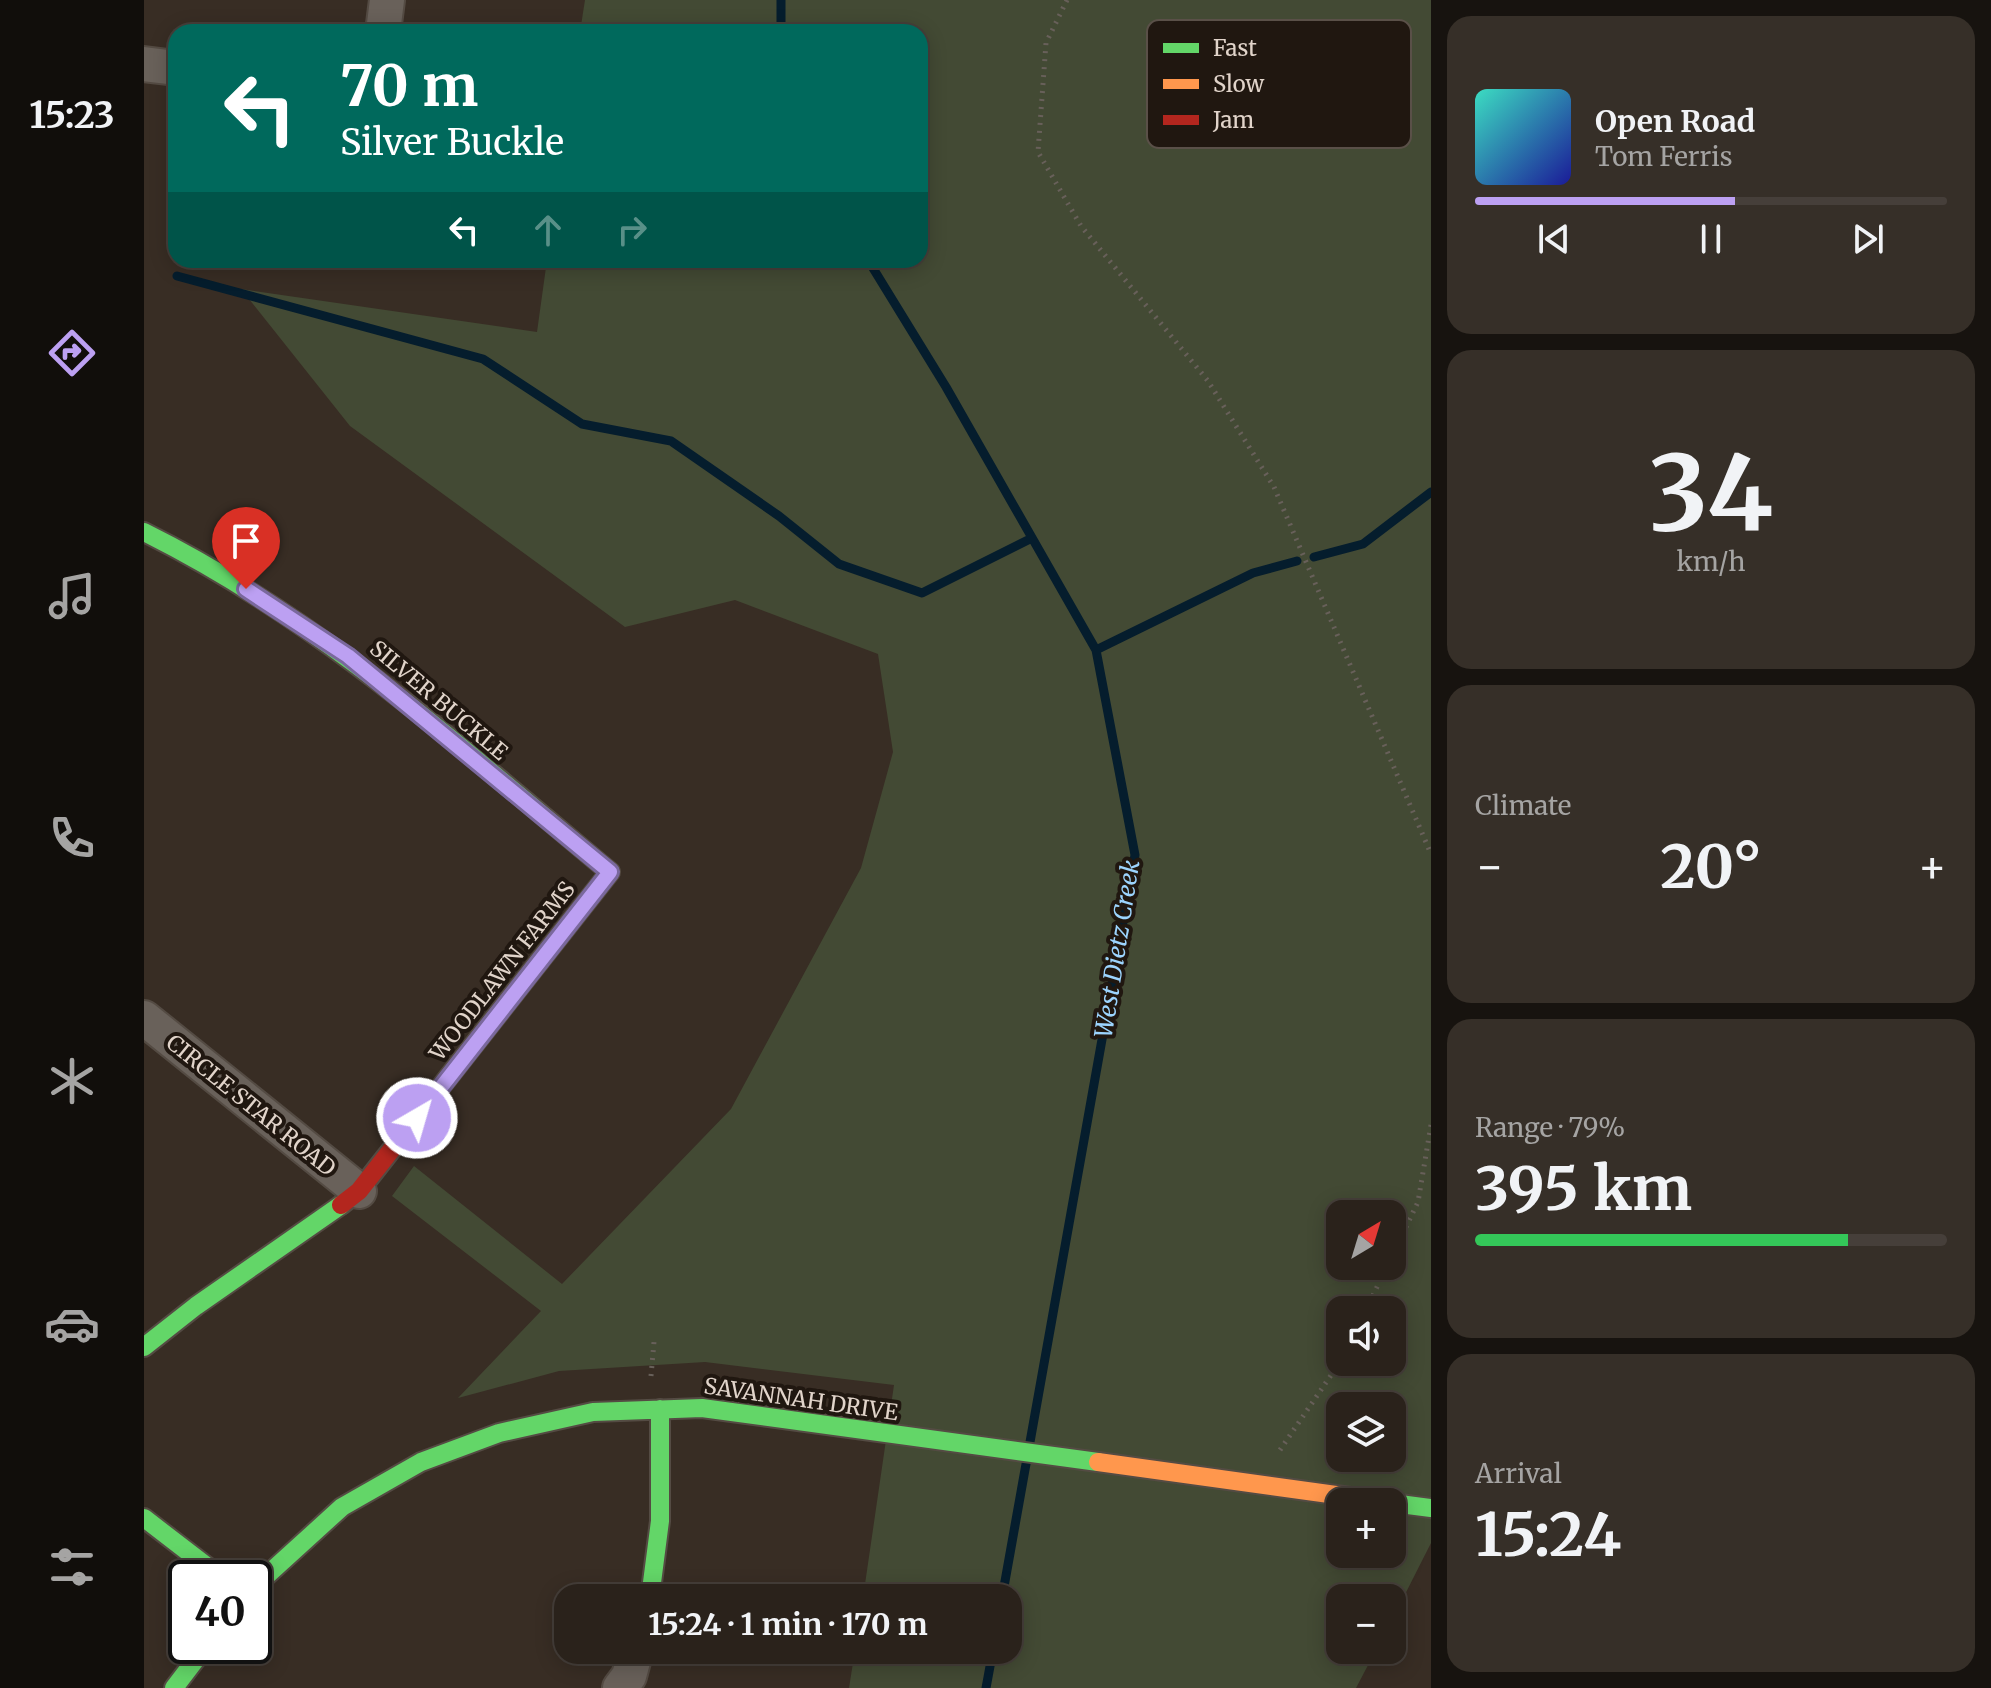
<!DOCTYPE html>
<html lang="en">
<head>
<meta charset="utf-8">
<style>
	body { margin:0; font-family:Merriweather,serif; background:#362f28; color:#f1f3f6; height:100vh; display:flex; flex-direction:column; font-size:30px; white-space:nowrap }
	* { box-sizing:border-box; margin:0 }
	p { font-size:26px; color:#a5a4a3 }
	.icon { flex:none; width:44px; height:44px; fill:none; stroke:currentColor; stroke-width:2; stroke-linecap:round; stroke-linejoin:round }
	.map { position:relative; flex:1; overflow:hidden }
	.details { display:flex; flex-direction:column; gap:16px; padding:16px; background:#17130f; width:560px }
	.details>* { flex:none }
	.guide { position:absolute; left:24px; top:24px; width:760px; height:244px; border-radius:24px; box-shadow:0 4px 20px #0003,0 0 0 2px #463f3a; background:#00695c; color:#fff; overflow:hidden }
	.needle { width:52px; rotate:38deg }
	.tools { position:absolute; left:1182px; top:1200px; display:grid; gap:16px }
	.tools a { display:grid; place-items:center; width:80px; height:80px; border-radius:16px; background:#2a221b; box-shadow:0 4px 20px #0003,0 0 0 2px #463f3a; font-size:40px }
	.speed { position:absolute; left:24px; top:1560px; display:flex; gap:16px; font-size:40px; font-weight:700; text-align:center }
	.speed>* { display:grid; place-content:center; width:104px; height:104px; border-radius:50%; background:#2a221b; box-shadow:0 4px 20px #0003,0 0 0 2px #463f3a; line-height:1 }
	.speed .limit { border:4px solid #111; border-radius:12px; background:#fff; color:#111 }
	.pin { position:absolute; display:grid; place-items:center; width:68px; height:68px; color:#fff; margin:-82px -34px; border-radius:50% 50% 50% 0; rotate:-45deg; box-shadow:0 0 8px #0007 }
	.pin .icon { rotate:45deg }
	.me { position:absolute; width:88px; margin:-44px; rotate:38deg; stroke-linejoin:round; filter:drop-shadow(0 0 6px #0008) }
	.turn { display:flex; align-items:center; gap:28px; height:168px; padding:0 40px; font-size:36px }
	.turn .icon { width:104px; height:104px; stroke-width:2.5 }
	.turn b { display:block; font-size:56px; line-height:68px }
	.lanes { display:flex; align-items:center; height:76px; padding:0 40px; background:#0003; justify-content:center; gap:40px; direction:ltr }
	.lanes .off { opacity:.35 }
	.big { font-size:60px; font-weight:700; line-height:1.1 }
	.details .card { flex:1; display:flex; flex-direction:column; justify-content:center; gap:12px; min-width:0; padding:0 28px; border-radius:24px; background:#362f28 }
	.details .dial { align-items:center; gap:0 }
	.dial b { font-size:104px; line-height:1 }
	.song { display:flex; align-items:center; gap:24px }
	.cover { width:96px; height:96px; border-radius:12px; background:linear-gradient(135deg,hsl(170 70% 55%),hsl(240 70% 35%)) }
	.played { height:8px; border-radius:4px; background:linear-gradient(90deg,#bca0f2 55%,#463f3a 55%) }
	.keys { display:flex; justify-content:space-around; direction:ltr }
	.heat { display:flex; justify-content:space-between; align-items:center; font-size:44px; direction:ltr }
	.charge { height:12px; border-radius:6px; background:linear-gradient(90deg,#34c759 79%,#463f3a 0) }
	.trip { position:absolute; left:410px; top:1584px; width:468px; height:80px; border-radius:24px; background:#2a221b; box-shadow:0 4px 20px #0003,0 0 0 2px #463f3a; font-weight:700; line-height:80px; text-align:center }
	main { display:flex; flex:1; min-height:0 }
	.tab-bar { display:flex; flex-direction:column; width:144px; justify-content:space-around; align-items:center; background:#110e0b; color:#a5a4a3 }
	.tab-bar .icon { width:56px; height:56px }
	.tab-bar .selected { color:#bca0f2 }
	.tab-bar b { font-size:36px; color:#f1f3f6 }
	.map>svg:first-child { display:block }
</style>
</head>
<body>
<main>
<nav class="tab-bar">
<b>15:23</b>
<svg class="icon selected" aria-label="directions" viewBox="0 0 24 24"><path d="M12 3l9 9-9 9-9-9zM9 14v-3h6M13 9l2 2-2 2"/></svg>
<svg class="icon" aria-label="music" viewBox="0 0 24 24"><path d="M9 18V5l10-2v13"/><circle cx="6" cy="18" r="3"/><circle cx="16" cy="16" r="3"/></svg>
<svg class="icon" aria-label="phone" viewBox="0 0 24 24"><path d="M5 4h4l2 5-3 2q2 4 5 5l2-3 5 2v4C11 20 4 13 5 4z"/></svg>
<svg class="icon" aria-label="climate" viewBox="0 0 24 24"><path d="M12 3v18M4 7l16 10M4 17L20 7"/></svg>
<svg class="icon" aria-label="car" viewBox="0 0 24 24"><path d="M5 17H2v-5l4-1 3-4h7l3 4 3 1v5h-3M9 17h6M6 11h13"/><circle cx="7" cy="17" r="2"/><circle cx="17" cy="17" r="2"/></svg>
<svg class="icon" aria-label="filters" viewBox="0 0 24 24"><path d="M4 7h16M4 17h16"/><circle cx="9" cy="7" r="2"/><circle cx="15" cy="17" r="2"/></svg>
</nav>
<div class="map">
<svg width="1287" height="1688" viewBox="0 0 1287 1688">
	<rect width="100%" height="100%" fill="#382d24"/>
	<!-- green -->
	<path fill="#434a34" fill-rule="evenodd" d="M 441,0 L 1287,0 L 1287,1543 L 1248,1620 L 1248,1598 L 1196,1598 L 1196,1650 L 1232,1650 L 1212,1688 L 705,1688 L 711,1650 L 864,1650 L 864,1598 L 719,1598 L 750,1385 L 561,1362 L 415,1371 L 314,1398 L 397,1311 L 248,1196 L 270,1166 L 418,1284 L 587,1109 L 717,868 L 749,752 L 734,654 L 591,600 L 481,627 L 206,426 L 97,289 L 393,332 L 403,260 L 776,260 L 776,32 L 436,32 ZM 1196,1214 L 1248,1214 L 1248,1266 L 1196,1266 ZM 1196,1310 L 1248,1310 L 1248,1362 L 1196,1362 ZM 1196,1406 L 1248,1406 L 1248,1458 L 1196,1458 ZM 1196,1502 L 1248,1502 L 1248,1554 L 1196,1554 Z"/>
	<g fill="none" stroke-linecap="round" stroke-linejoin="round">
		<!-- stream -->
		<path stroke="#051d2d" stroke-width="9" d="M 637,32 L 637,0
			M 724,260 L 802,387 L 952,650 L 991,855 L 886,1442
			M 33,276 L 339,359 L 438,424 L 527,441 L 635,516 L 695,564 L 778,593 L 888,538
			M 1170,557 L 1219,544 L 1287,492
			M 952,650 L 1109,573 L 1153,561
			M 858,1598 L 882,1464
			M 842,1688 L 849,1650"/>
		<defs>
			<path id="street" d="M 239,32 L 243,0
				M 0,64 L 32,68
				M 0,1018 L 215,1191
				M 476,1688 L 485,1676 L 492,1650"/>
			<path id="fast" d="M 0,532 C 177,620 316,747 466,872 L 395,962
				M 0,1347 L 52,1306 L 197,1205
				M 1248,1503 L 1287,1508
				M 0,1518 L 78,1578
				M 110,1587 L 198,1507 L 277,1462 L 355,1433 L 449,1412 L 558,1408 L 954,1462
				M 506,1598 L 516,1521 L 516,1409
				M 30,1688 L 62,1646"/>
			<path id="slow" d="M 954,1462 L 1243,1502"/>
			<path id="jam" d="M 197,1205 L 215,1191 L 395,962"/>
		</defs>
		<!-- street casing -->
		<use href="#street" stroke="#544b43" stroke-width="38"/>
		<!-- fast casing -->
		<use href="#fast" stroke="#544b43" stroke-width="22"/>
		<!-- slow casing -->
		<use href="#slow" stroke="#544b43" stroke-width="22"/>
		<!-- jam casing -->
		<use href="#jam" stroke="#544b43" stroke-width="22"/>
		<!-- path -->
		<path stroke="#68605a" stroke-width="5" stroke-dasharray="2 6" stroke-linecap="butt" d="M 923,0 L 902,43 L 894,152 L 937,226 L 1064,381 L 1130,487 L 1287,854
			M 1248,1256 L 1274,1202 L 1287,1125
			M 1222,1310 L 1243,1266
			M 507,1376 L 510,1342
			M 1136,1450 L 1196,1362"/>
		<!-- street -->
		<use href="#street" stroke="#69615a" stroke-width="34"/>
		<!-- fast -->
		<use href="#fast" stroke="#63d668" stroke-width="18"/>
		<!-- slow -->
		<use href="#slow" stroke="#ff974d" stroke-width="18"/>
		<!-- jam -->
		<use href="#jam" stroke="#b3261e" stroke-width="18"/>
	</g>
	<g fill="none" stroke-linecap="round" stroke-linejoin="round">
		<defs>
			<path id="route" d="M 102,589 L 204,656 L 466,872 L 273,1118"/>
		</defs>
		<!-- route casing -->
		<use href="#route" stroke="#7a689d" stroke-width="20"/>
		<!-- route -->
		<use href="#route" stroke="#bca0f2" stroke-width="14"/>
	</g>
	<g text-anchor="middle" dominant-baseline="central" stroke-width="8" stroke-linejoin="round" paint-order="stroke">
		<!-- street labels -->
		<g font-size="22" fill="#e1d4ca" stroke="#201710">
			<text transform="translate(295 700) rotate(40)">SILVER BUCKLE</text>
			<text transform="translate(358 971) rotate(-52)">WOODLAWN FARMS</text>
			<text transform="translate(107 1105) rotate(39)">CIRCLE STAR ROAD</text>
			<text transform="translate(657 1399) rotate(8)">SAVANNAH DRIVE</text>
		</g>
		<!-- water labels -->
		<g font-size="24" font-style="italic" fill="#9cd4fe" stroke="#201710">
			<text transform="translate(973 949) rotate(-81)">West Dietz Creek</text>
		</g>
	</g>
	<!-- legend -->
	<rect x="1003" y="20" width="264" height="128" rx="12" fill="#201710" stroke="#5a5048" stroke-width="2"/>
	<rect x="1019" y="43" width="36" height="10" fill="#63d668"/>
	<rect x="1019" y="79" width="36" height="10" fill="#ff974d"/>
	<rect x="1019" y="115" width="36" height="10" fill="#b3261e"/>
	<g font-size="22" fill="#e1d4ca">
		<text x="1069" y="56">Fast</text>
		<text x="1069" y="92">Slow</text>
		<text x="1069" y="128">Jam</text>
	</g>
</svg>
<div class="tools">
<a><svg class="needle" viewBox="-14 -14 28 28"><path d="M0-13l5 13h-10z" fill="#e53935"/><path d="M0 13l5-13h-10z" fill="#a5a4a3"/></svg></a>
<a><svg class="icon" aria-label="sound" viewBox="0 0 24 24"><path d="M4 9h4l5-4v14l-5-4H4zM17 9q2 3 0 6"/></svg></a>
<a><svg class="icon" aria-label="layers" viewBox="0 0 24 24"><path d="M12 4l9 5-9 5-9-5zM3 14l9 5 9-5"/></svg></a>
<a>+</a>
<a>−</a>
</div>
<div class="speed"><div class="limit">40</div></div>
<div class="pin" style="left:102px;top:589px;background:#d93025"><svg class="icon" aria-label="arrive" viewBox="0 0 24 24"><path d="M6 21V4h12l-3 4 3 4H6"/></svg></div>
<svg class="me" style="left:273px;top:1118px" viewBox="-20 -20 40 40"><circle r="17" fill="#bca0f2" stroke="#fff" stroke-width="3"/><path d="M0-11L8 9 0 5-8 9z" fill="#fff"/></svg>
<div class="trip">15:24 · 1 min · 170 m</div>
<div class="guide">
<div class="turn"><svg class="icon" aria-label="left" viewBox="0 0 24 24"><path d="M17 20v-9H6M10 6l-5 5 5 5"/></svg><div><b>70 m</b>Silver Buckle</div></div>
<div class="lanes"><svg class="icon" aria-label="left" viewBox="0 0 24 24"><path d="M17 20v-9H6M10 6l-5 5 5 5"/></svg><svg class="icon off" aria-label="ahead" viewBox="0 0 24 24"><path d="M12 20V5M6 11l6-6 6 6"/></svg><svg class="icon off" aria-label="right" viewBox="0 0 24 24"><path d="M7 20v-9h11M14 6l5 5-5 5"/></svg></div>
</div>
</div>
<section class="details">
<div class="card">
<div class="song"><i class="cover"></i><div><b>Open Road</b><p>Tom Ferris</p></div></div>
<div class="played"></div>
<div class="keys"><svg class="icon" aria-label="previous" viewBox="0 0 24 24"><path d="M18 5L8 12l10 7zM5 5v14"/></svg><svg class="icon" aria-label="pause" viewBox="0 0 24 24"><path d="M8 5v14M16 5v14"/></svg><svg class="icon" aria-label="next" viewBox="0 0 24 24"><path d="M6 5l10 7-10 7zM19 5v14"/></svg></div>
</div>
<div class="card dial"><b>34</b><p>km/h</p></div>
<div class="card"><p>Climate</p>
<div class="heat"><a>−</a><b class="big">20°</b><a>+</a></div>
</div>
<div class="card"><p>Range · 79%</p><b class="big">395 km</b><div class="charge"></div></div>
<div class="card"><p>Arrival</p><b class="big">15:24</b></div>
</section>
</main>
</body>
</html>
